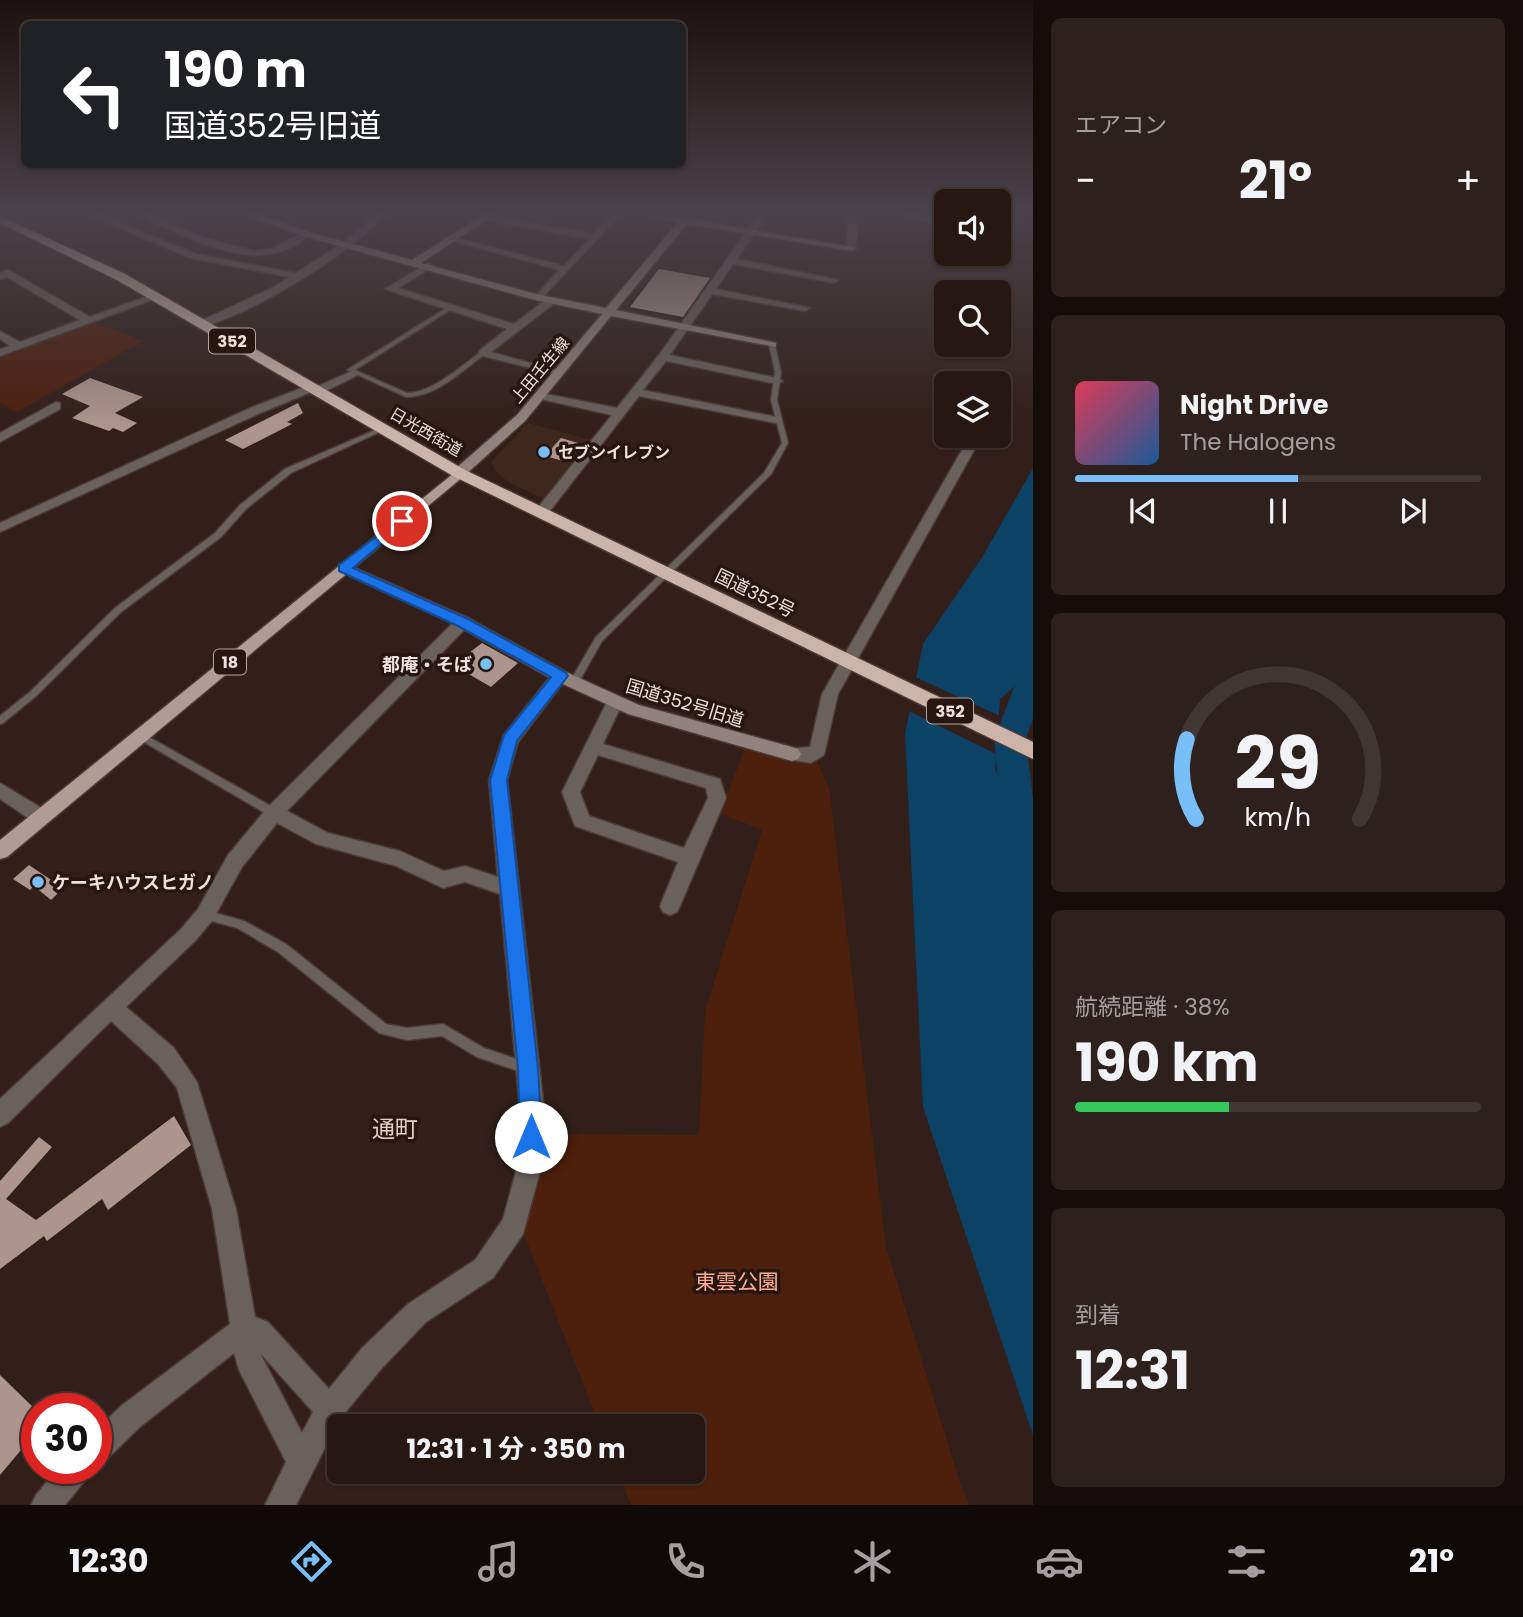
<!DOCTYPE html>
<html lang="ja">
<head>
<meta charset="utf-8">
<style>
	body { margin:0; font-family:Poppins,"Noto Sans JP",sans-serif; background:#2e201c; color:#f1f3f6; height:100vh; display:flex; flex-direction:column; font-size:26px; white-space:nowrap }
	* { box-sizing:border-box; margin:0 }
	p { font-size:23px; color:#a49fa0 }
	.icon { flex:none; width:38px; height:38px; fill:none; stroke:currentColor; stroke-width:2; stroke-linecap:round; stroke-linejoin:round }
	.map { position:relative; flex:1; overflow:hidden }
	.sheet { display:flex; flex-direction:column; gap:18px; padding:18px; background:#150d0a; width:490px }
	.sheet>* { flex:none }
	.banner { position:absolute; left:21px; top:21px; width:665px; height:147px; border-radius:10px; box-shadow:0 2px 5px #0004,0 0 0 2px #423633; background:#202124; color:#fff; overflow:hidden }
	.buttons { position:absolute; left:934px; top:189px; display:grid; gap:14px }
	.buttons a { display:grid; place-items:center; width:77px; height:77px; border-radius:10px; background:#261713; box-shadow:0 2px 5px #0004,0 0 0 2px #423633; font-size:35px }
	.speed { position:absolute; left:21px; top:1393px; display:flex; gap:14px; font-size:35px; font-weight:700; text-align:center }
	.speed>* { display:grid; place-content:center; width:91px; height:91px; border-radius:50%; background:#261713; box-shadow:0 2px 5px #0004,0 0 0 2px #423633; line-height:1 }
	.speed .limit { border:10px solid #d22; background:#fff; color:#111 }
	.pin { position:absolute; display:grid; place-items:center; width:60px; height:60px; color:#fff; margin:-30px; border:4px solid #fff; border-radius:50%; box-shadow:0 2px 7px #0007 }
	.me { position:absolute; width:77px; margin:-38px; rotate:0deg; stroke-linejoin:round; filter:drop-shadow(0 0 5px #0008) }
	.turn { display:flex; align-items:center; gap:24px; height:147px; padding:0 28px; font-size:32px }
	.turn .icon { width:91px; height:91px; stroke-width:2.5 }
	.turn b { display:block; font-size:49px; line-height:60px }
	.big { font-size:52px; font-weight:700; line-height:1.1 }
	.sheet .card { flex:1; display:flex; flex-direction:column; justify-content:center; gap:10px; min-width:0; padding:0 24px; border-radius:10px; background:#2e201c }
	.sheet .dial { align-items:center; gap:0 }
	.dial svg { height:182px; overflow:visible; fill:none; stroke:#423633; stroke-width:7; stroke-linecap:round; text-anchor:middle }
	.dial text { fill:#f1f3f6; stroke:none }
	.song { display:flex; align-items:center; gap:21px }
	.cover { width:84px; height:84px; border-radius:10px; background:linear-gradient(135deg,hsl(350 70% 55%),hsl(210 70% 35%)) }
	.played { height:7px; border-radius:4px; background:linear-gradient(90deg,#78bff7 55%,#423633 55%) }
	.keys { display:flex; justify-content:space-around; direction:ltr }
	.heat { display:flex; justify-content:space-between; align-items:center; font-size:38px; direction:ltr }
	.charge { height:10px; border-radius:5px; background:linear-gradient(90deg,#34c759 38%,#423633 0) }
	.trip { position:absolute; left:327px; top:1414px; width:378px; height:70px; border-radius:10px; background:#261713; box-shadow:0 2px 5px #0004,0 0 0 2px #423633; font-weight:700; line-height:70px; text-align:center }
	.menu { display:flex; height:112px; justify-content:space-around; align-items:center; background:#0f0908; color:#a49fa0 }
	.menu .icon { width:49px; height:49px }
	.menu .current { color:#78bff7 }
	.menu b { font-size:32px; color:#f1f3f6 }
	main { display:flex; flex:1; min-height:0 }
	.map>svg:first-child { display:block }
</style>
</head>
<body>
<main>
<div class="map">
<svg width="1033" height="1505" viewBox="0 0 1033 1505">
	<rect width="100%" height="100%" fill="#321f19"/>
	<!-- built -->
	<path fill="#3f271e" d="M 528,423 L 595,441 L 547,500 L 510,483 L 496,472 L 491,462 Z"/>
	<!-- green -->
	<path fill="#4d1f0d" d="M 94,322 L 143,341 L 17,412 L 0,403 L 0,356 Z
		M 745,748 L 804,762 L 817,761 L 829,788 L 886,1247 L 961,1485 L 970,1505 L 631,1505 L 618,1472 L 693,1472 L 693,1426 L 600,1426 L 523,1232 L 538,1134 L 699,1135 L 705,1011 L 762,830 L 720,813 Z"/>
	<!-- water -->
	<path fill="#0c4265" d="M 1033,468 L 1033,670 L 1000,699 L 995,769 L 1033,870 L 1033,1435 L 923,1107 L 905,734 L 923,644 L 983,556 Z"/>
	<!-- pier -->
	<path fill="#321f19" d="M 913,676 L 1002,717 L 1000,756 L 907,710 Z"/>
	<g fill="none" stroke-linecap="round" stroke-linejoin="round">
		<!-- river -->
		<path fill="#0c4265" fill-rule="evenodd" d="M 1033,667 L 1033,718 L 1026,739 L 1033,799 L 1033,964 L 1020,960 L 1014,948 L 994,739 L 1018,677 L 1023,670 Z"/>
	</g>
	<!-- building -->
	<path fill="#ad958d" d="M 659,269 L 710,278 L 683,317 L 630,307 Z
		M 90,378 L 143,397 L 115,413 L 137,423 L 123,432 L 113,428 L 109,431 L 72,418 L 90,406 L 62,394 Z
		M 298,403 L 303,413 L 287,422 L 292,424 L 243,449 L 225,440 Z
		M 561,438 L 578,443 L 563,461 L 545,456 Z
		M 482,643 L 518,663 L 491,687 L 453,665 Z
		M 29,865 L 63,888 L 51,900 L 34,886 L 30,890 L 13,879 Z
		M 174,1116 L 191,1145 L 108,1210 L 102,1199 L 47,1241 L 44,1236 L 0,1269 L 0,1181 L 39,1137 L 52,1147 L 6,1199 L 36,1220 Z
		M 0,1375 L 37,1411 L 37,1431 L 0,1475 Z"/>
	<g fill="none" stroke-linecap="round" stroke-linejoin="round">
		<defs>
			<path id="lane" d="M 448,307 L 453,308 L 355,370 L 407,393 C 432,393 461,366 481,352 L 485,352 L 485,354 C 462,371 436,397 406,397 L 347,370 Z
				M 772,343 L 775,345 L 781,372 L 777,400 L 788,443 L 771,474 L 602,641 L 577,685 L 571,685 L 569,683 L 596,637 L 764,473 L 782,443 L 771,400 L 775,372 L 769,345 Z
				M 382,427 L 385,429 L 384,430 L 291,473 L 246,509 L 221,537 L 121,612 L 36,696 L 3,723 L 0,724 L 0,716 L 30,692 L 115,608 L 215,533 L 240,505 L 285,469 Z
				M 140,732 L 278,810 L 279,813 L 278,816 L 270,816 L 137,738 L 135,736 L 137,734 Z
				M 205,910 L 244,921 L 286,944 L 386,1024 L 407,1028 L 443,1024 L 484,1048 L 531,1064 L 533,1068 L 531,1072 L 527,1074 L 477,1057 L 442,1036 L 407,1040 L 379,1033 L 278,952 L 237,928 L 201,918 L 199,915 L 201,912 Z"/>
			<path id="street" d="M 90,215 L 102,215 L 196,254 L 296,273 L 344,242 L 375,215 L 385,215 C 346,257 257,311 202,327 L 197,324 L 198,322 L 272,288 L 289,277 L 190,258 Z
				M 140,215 L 152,215 L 208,239 L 254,251 L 274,248 L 303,232 L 311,234 C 271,270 222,253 179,234 C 166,228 151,223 140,215 Z
				M 487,215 L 593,234 L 611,215 L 620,215 L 539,301 L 534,298 L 559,270 L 453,241 L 453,237 L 564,266 L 589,239 L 484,220 L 484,216 Z
				M 758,215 L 767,215 L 737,259 L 839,280 L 834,283 L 733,264 L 716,289 L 810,308 L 805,311 L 712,294 L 670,355 L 777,378 L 783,381 L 777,384 L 666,361 L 643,390 L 777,417 L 781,418 L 781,424 L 639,396 L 546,516 L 536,516 L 536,510 L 612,415 L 536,398 L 536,392 L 617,408 L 659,355 Z
				M 844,215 L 853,215 L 858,227 L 855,250 L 847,248 L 848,227 Z
				M 902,215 L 923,215 L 934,219 L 929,222 Z
				M 428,263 L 433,266 L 431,268 L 398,288 L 514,324 L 547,299 L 555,299 L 555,303 L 491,352 L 562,372 L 562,376 L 479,355 L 479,351 L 507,329 L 385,289 Z
				M 8,270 L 90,317 L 151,295 L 160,297 L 0,356 L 0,349 L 10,346 L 0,339 L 0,331 L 20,342 L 80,320 L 7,277 L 0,279 L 0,273 Z
				M 354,370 L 360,373 L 358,375 L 320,394 L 311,392 L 258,414 L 0,532 L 0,523 L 250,408 L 307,386 L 316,387 Z
				M 56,402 L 60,403 L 60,409 L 0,442 L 0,433 Z
				M 970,436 L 982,436 L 838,694 L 824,755 L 811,763 L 786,759 L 783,754 L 786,749 L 810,747 L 822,694 Z
				M 463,617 L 468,618 L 471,622 L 468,626 L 287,811 L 328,833 L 400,851 L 444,871 L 465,866 L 498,877 L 489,780 L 504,735 L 554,672 L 560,670 L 568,676 L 518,742 L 507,780 L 544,1109 L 542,1164 L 523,1234 L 493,1278 L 426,1322 L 382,1368 L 339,1420 L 296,1505 L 265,1505 L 286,1462 L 239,1370 L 234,1353 L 141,1426 L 106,1460 L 96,1464 L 96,1430 L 121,1406 L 230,1324 L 212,1209 L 177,1088 L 158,1064 L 111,1021 L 8,1123 L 0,1127 L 0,1099 L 181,929 L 198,909 L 228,855 L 267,808 L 458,618 ZM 277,823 L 316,844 L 396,866 L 443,888 L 465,882 L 500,894 L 520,1109 L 518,1164 L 503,1219 L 475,1260 L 408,1304 L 362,1348 L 329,1389 L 268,1322 L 255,1317 L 236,1209 L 197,1082 L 174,1048 L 126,1007 L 195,941 L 212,921 L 242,867 ZM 261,1354 L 313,1412 L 302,1433 L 262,1357 Z
				M 615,696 L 623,702 L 603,744 L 720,779 L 726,798 L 680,906 L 677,912 L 670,915 L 663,912 L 660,906 L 678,862 L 575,826 L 562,792 L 607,702 ZM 598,755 L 706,788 L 708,798 L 684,848 L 589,816 L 580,792 Z
				M 0,783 L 48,812 L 50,817 L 48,822 L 41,824 L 34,822 L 0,799 Z
				M 58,1468 L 91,1468 L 87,1478 L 65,1505 L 31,1505 L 36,1495 Z"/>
			<path id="secondary" d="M 247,215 L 260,215 L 309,232 L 412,260 L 483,215 L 494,215 L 421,263 L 540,295 L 606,308 L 678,222 L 646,215 L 682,218 L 693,215 L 691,219 L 857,248 L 852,251 L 687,224 L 616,310 L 772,342 L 776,343 L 776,347 L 611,316 L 525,421 L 464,476 L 459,477 L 452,473 L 454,470 L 517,415 L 602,314 L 535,300 L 303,236 Z
				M 344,563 L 468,618 L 566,672 L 639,705 L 792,747 L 798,749 L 801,754 L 798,759 L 792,761 L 628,714 L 554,680 L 458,626 L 339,571 L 337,568 L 339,565 Z"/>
			<path id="primary" d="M 459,469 L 466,473 L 464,476 L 7,857 L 0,859 L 0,840 Z"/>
			<path id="highway" d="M 0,216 L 125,274 L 465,470 L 1033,742 L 1033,759 L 453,476 L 117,280 L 0,223 Z"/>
		</defs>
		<!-- lane casing -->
		<use href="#lane" stroke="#4c3a34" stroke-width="3"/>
		<!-- street casing -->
		<use href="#street" stroke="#4c3a34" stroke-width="3"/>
		<!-- secondary casing -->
		<use href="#secondary" stroke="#4c3a34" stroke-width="3"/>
		<!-- primary casing -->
		<use href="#primary" stroke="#4c3a34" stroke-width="3"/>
		<!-- highway casing -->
		<use href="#highway" stroke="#4c3a34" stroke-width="3"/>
		<!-- lane -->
		<use href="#lane" fill="#6a615d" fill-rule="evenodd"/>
		<!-- street -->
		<use href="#street" fill="#6a615d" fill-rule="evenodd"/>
		<!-- secondary -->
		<use href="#secondary" fill="#92827d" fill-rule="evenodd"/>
		<!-- primary -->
		<use href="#primary" fill="#b19c95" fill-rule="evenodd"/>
		<!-- highway -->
		<use href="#highway" fill="#cdb4ab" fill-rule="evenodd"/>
	</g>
	<!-- sky -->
	<linearGradient id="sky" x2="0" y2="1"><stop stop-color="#1c110e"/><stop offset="0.5" stop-color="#494249"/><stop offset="1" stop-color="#494249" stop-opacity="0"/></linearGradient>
	<rect width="1033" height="426" fill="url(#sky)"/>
	<!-- route -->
	<path fill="#1a73e8" stroke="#114b97" stroke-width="2" d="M 402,517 L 406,518 L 406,523 L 353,568 L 468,619 L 565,672 L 568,676 L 517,741 L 507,780 L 538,1069 L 542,1137 L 539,1144 L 531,1148 L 523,1144 L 520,1137 L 518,1069 L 490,780 L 504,735 L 551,677 L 458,626 L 339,571 L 339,565 Z"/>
	<!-- markers -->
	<g fill="#78bff7" stroke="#271610" stroke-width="2.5">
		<circle cx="544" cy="452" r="7"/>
		<circle cx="486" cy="664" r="7"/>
		<circle cx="38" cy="882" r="7"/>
	</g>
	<g text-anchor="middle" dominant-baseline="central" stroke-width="7" stroke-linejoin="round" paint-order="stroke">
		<!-- shield labels -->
		<g fill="#271610" stroke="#b2a49f" stroke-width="2">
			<rect x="209" y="328.5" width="46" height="25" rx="5"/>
			<rect x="214" y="649.5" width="32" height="25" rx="5"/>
			<rect x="927" y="698.5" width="46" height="25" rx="5"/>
		</g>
		<g font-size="16" font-weight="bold" fill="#eee1dc">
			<text x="232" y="341">352</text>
			<text x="230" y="662">18</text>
			<text x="950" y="711">352</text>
		</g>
		<!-- far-street labels -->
		<g font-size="16" fill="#eee1dc" stroke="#271610">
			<text transform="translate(540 370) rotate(-50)">上田壬生線</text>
			<text transform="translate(426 432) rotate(30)">日光西街道</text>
		</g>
		<!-- far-poi labels -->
		<g font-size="16" font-weight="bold" fill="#eee1dc" stroke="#271610" text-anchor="start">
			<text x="558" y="452">セブンイレブン</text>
		</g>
		<!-- street labels -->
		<g font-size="18" fill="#eee1dc" stroke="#271610">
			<text transform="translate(755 593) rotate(26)">国道352号</text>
			<text transform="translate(685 703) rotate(17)">国道352号旧道</text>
		</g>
		<!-- poi labels -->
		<g font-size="18" font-weight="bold" fill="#eee1dc" stroke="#271610" text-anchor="end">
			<text x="472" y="664">都庵・そば</text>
			<text x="52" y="882" text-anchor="start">ケーキハウスヒガノ</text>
		</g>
		<!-- near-park labels -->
		<g font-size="21" fill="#ffad8f" stroke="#271610">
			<text x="737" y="1281">東雲公園</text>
		</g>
		<!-- near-neighbourhood labels -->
		<g font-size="23" fill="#e7cec5" stroke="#271610">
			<text x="395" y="1129">通町</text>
		</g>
	</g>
</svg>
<div class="buttons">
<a><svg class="icon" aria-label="sound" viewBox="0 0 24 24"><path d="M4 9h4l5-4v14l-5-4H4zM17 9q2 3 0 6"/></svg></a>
<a><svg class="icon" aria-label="search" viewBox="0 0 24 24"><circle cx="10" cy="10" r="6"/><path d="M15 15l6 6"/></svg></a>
<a><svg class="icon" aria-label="layers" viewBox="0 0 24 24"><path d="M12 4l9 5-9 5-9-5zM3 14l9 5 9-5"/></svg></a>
</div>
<div class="speed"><div class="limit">30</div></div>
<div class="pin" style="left:402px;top:521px;background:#d93025"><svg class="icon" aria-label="arrive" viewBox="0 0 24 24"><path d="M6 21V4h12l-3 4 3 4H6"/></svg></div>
<svg class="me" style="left:531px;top:1137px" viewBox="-20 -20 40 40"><circle r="19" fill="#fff"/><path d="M0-13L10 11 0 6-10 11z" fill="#1a73e8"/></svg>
<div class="trip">12:31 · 1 分 · 350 m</div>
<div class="banner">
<div class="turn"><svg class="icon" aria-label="left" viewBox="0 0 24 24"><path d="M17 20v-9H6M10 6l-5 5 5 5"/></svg><div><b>190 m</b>国道352号旧道</div></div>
</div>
</div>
<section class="sheet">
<div class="card"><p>エアコン</p>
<div class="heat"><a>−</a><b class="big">21°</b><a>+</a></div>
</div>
<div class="card">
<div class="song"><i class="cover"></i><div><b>Night Drive</b><p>The Halogens</p></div></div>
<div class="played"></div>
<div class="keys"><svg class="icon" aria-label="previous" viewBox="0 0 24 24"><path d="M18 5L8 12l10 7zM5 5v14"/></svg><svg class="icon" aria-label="pause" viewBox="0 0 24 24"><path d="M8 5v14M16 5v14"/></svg><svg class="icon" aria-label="next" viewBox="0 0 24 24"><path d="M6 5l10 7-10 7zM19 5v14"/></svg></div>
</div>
<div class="card dial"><svg viewBox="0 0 100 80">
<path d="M14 69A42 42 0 1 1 86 69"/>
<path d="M14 69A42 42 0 0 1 10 34" stroke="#78bff7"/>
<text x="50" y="56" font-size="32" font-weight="700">29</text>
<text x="50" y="72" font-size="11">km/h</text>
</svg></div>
<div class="card"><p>航続距離 · 38%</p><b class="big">190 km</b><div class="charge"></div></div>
<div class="card"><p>到着</p><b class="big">12:31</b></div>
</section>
</main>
<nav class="menu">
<b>12:30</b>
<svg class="icon current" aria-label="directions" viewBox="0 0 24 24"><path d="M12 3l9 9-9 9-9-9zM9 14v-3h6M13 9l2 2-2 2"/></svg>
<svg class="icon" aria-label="music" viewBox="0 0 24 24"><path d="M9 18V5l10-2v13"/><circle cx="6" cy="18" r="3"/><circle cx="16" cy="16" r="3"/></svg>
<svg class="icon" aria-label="phone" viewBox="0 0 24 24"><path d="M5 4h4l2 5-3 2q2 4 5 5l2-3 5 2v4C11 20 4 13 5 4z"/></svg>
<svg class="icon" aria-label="climate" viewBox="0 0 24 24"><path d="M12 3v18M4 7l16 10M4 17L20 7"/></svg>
<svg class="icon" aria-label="car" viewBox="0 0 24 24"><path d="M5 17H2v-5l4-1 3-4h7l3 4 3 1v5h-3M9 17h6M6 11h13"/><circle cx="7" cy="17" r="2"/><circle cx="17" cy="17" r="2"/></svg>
<svg class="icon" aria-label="filters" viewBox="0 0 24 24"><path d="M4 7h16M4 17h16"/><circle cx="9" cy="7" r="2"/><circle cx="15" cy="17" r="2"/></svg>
<b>21°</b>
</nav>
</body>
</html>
